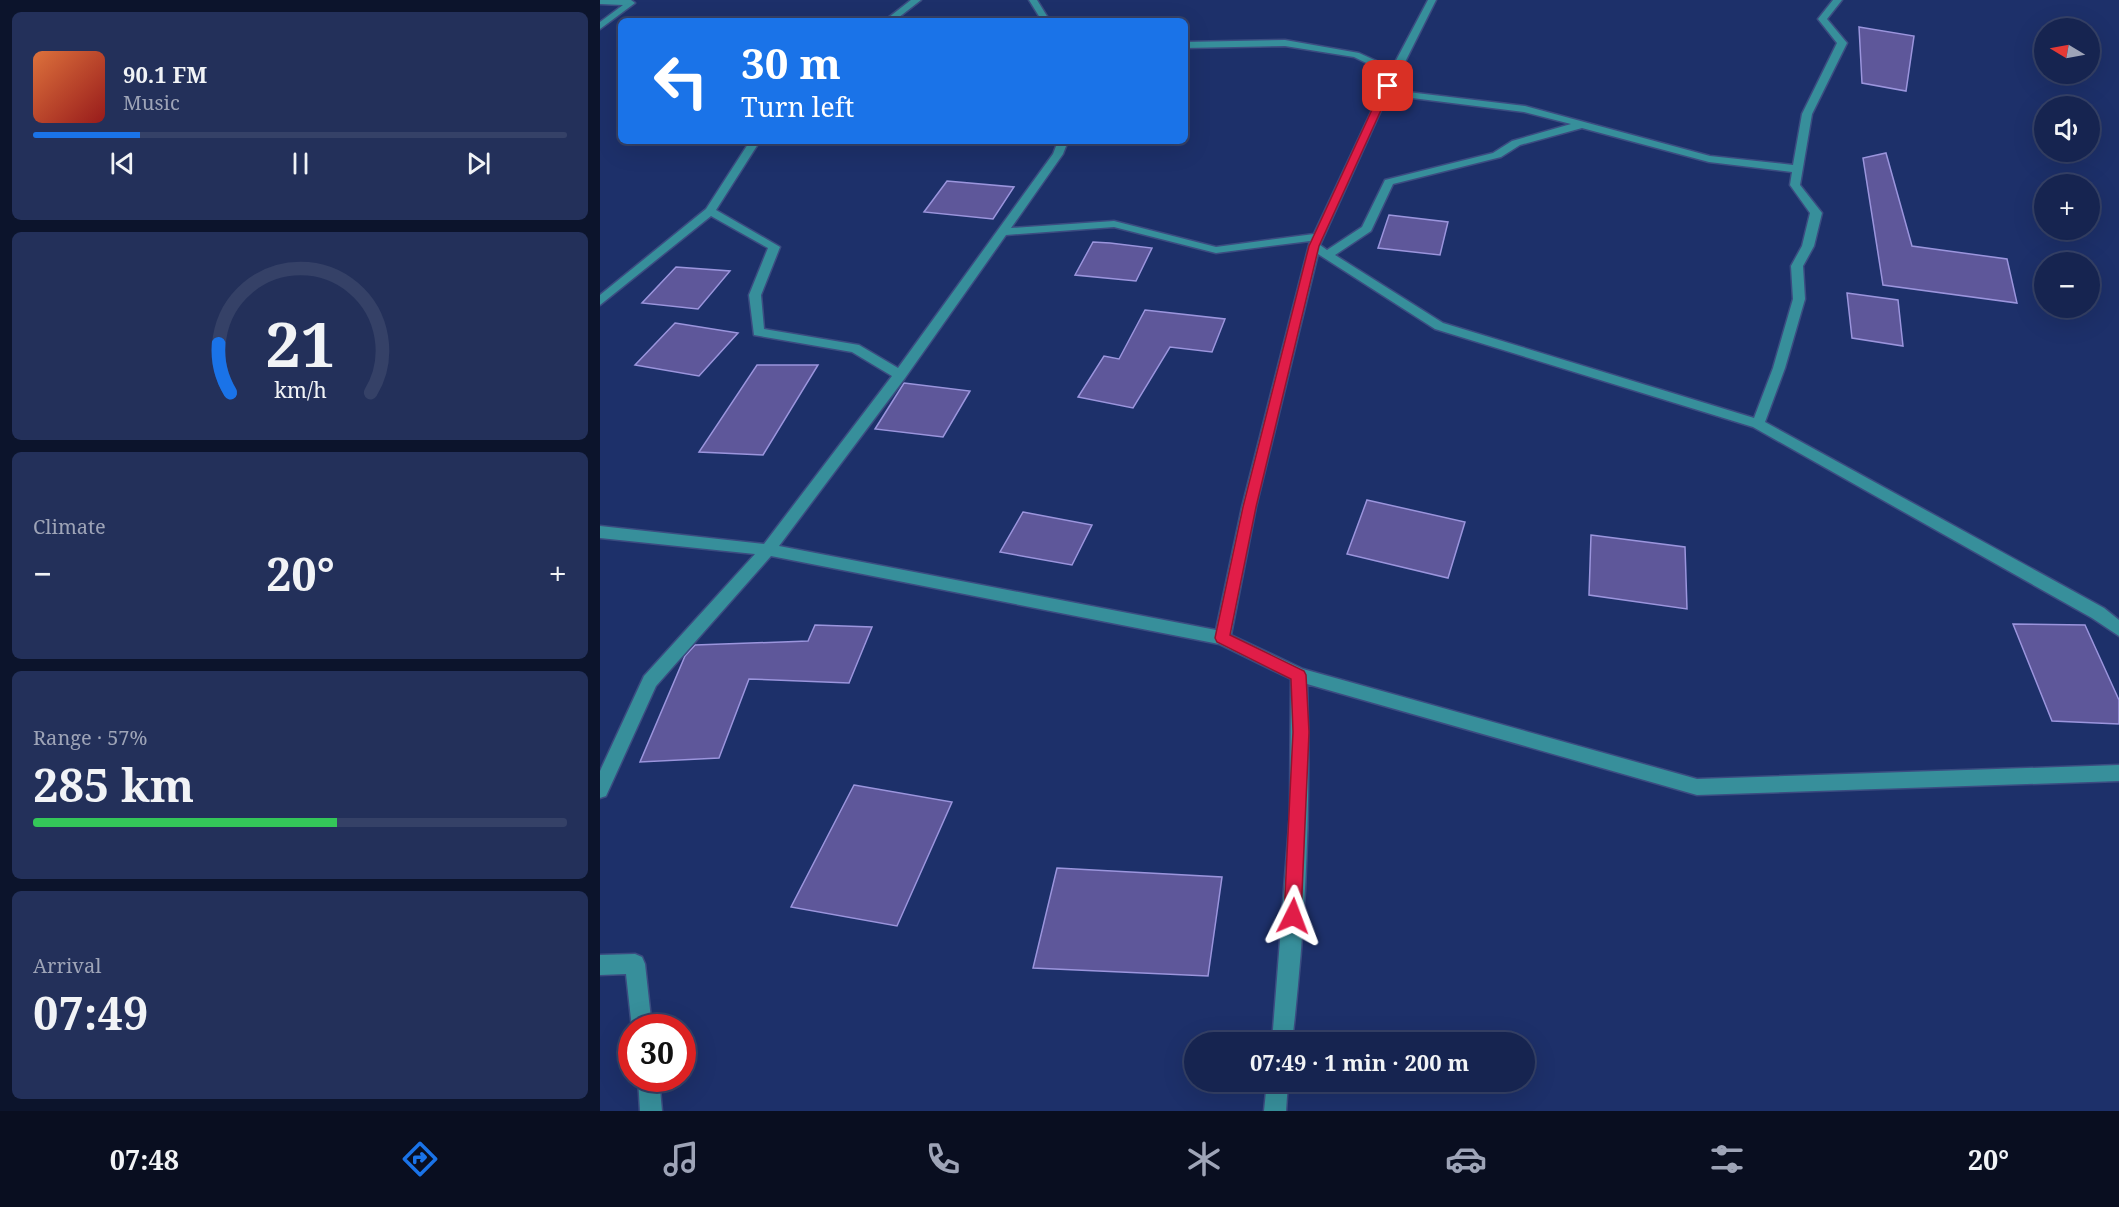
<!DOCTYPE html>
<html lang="en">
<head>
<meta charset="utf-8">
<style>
	body { margin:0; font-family:"Noto Serif",serif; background:#23305a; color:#f1f3f6; height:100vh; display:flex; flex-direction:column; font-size:22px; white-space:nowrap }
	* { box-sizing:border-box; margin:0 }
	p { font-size:20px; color:#9ea4b7 }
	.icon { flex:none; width:33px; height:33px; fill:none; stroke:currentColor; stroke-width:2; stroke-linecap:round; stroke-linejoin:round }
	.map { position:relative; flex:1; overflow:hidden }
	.panel { display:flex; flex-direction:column; gap:12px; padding:12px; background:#0c142c; width:600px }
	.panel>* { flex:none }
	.top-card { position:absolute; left:18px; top:18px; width:570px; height:126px; border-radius:9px; box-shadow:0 6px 24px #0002,0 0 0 2px #354167; background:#1a73e8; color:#fff; overflow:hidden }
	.needle { width:39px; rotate:280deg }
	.fabs { position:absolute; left:1434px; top:18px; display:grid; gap:12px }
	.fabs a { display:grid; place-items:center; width:66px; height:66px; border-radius:50%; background:#162450; box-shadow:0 6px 24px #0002,0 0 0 2px #354167; font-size:30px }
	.speed { position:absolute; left:18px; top:1014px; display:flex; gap:12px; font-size:30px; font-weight:700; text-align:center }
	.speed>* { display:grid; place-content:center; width:78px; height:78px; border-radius:50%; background:#162450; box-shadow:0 6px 24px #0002,0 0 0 2px #354167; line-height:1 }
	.speed .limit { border:9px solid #d22; background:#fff; color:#111 }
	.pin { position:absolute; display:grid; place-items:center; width:51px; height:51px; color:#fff; margin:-26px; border-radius:12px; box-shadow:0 3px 9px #0006 }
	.me { position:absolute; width:66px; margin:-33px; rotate:3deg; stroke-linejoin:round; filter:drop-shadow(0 0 4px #0008) }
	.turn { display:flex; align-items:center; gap:21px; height:126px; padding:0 24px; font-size:27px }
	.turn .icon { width:78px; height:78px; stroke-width:2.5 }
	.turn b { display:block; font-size:42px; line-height:51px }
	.big { font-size:45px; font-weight:700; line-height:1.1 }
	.panel .card { flex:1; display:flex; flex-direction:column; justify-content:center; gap:9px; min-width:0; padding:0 21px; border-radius:9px; background:#23305a }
	.panel .dial { align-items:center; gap:0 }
	.dial svg { height:156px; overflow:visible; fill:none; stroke:#354167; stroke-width:7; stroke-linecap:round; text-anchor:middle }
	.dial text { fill:#f1f3f6; stroke:none }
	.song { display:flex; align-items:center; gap:18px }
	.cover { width:72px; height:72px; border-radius:9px; background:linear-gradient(135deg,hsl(20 70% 55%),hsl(0 70% 35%)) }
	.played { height:6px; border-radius:3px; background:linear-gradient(90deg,#1a73e8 20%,#354167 20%) }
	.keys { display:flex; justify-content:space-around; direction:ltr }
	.heat { display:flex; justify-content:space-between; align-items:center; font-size:33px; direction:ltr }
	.charge { height:9px; border-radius:4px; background:linear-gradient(90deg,#34c759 57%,#354167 0) }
	.trip { position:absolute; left:584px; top:1032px; width:351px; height:60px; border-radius:30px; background:#162450; box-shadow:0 6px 24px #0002,0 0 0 2px #354167; font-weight:700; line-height:60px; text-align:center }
	.menu { display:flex; height:96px; justify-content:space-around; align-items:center; background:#090e20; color:#9ea4b7 }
	.menu .icon { width:42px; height:42px }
	.menu .current { color:#1a73e8 }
	.menu b { font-size:27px; color:#f1f3f6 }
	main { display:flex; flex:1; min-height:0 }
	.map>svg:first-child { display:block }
</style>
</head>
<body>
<main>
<section class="panel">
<div class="card">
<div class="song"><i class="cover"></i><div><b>90.1 FM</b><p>Music</p></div></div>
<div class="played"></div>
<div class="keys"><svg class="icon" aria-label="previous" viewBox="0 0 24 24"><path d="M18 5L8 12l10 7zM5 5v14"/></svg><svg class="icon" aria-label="pause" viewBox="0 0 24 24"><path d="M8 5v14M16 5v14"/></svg><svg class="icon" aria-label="next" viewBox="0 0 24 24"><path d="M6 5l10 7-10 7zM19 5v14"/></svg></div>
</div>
<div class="card dial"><svg viewBox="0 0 100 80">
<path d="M14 69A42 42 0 1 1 86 69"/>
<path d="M14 69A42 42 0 0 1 8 44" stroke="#1a73e8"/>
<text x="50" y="56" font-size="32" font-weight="700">21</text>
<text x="50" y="72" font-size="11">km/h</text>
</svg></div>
<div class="card"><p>Climate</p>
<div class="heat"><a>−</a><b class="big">20°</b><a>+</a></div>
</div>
<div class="card"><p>Range · 57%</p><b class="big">285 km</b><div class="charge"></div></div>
<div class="card"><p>Arrival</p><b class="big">07:49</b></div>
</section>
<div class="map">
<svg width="1519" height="1111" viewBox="0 0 1519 1111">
	<rect width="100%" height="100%" fill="#1d306a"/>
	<!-- building -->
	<path fill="#5e579a" stroke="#9b95dd" stroke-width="1.5" d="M 1259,27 L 1314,36 L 1306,91 L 1262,83 Z
		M 1286,153 L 1312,246 L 1407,259 L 1417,303 L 1283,285 L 1263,158 Z
		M 347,181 L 414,187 L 393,219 L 324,212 Z
		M 789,215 L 848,222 L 840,255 L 778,248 Z
		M 493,242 L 510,243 L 552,248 L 536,281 L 475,275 Z
		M 76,267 L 130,271 L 98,309 L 42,303 Z
		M 1247,293 L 1298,300 L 1303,346 L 1252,338 Z
		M 545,310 L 625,319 L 612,352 L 570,347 L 533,408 L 478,397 L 504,356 L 519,359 Z
		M 75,323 L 138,333 L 99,376 L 35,365 Z
		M 157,365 L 218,365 L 163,455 L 99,452 Z
		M 304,383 L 370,391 L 343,437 L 275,429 Z
		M 767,500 L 865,522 L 848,578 L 747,554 Z
		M 423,512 L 492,525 L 472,565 L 400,552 Z
		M 991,535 L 1085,547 L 1087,609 L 989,595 Z
		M 1413,624 L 1485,625 L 1519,700 L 1519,724 L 1452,721 Z
		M 215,625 L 272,627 L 249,683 L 149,679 L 119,758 L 40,762 L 85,656 L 95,645 L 208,641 Z
		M 254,785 L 352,802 L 297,926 L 191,907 Z
		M 457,868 L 622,877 L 608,976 L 433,968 Z"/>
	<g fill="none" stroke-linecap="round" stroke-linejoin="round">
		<defs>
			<path id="minor" d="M 0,0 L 31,0 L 35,3 L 0,29 L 0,22 L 23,5 L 0,4 Z
				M 311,0 L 321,0 L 294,21 L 284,21 Z
				M 429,0 L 437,0 L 450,21 L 442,21 Z
				M 828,0 L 836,0 L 791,90 L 925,106 L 1110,156 L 1193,165 L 1202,114 L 1237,43 L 1218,19 L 1233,0 L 1242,0 L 1227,19 L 1247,43 L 1212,114 L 1200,185 L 1222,213 L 1214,246 L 1203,266 L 1205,299 L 1185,368 L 1165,422 L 1504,608 L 1519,620 L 1519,636 L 1492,618 L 1153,427 L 835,329 L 718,254 L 656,507 L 631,635 L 703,669 L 1097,779 L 1519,765 L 1519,781 L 1097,795 L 707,684 C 711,803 706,924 692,1042 L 672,1042 L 690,813 L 691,679 L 619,644 L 171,556 L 56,686 L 6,796 L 0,798 L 0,771 L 44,676 L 155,554 L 0,538 L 0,526 L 164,544 L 292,376 L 252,352 L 154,335 L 149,295 L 168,248 L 111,216 L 0,305 L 0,295 L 106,209 L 150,141 L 160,141 L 116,210 L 180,247 L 161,295 L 164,329 L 259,345 L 298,368 L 453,154 L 458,141 L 468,141 L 463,154 L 411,228 L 514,221 L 616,247 L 714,234 L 789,74 L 754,57 L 685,46 L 585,48 L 585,42 L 685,40 L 759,53 L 792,68 ZM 788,95 L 924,112 L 971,124 L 912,141 L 893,153 L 785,180 L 762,227 L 727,250 L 720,245 ZM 982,128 L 1109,162 L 1192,172 L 1190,185 L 1210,213 L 1202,246 L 1191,266 L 1193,299 L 1173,368 L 1154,418 L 843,323 L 735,255 L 771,231 L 793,184 L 901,157 L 920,145 ZM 514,227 L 616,253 L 710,241 L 642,507 L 616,630 L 179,546 L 305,378 L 406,235 Z
				M 35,954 L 42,957 L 45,964 L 52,1028 L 32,1028 L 26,974 L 0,975 L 0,955 Z
				M 38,1078 L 59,1078 L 62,1111 L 40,1111 Z
				M 667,1082 L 688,1082 L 686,1111 L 664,1111 Z"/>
		</defs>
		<!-- minor casing -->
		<use href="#minor" stroke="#3b4c81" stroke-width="3"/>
		<!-- minor -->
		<use href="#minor" fill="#378f9b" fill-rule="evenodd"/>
	</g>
	<!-- route -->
	<path fill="#e11d48" stroke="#92132f" stroke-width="1.5" d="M 788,83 L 792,86 L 719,246 L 656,507 L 630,635 L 704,671 L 706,675 L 709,732 L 701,916 L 699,922 L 693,925 L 687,922 L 684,916 L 693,732 L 691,679 L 617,642 L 615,638 L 643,507 L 709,246 L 783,86 Z"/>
</svg>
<div class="fabs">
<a><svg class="needle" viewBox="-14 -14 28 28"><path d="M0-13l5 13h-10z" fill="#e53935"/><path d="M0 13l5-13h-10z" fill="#9ea4b7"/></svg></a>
<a><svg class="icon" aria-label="sound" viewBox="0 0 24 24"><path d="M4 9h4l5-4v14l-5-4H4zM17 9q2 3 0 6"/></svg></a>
<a>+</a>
<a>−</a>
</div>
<div class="speed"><div class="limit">30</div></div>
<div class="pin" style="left:788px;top:86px;background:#d93025"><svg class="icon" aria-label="arrive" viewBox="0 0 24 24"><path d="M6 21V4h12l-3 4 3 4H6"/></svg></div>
<svg class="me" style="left:693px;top:916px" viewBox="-20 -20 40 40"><path d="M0-17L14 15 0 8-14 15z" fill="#e11d48" stroke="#fff" stroke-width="4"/></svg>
<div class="trip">07:49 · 1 min · 200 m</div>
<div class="top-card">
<div class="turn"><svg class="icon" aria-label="left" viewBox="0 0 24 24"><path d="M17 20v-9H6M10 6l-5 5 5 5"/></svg><div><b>30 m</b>Turn left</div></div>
</div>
</div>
</main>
<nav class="menu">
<b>07:48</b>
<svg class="icon current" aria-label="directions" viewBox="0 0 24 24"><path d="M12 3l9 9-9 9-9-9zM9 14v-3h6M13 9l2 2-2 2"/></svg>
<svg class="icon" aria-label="music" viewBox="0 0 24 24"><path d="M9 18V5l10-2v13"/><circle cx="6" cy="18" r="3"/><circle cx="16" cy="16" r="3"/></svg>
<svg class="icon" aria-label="phone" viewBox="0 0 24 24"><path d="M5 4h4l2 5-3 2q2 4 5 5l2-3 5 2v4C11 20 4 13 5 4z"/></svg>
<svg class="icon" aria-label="climate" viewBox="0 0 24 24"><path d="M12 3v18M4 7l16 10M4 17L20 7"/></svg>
<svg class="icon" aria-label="car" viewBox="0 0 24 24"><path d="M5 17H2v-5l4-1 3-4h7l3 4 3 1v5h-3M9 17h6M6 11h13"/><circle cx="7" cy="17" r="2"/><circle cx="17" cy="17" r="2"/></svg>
<svg class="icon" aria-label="filters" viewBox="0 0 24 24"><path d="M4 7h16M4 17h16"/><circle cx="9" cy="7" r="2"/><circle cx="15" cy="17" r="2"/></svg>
<b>20°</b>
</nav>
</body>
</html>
